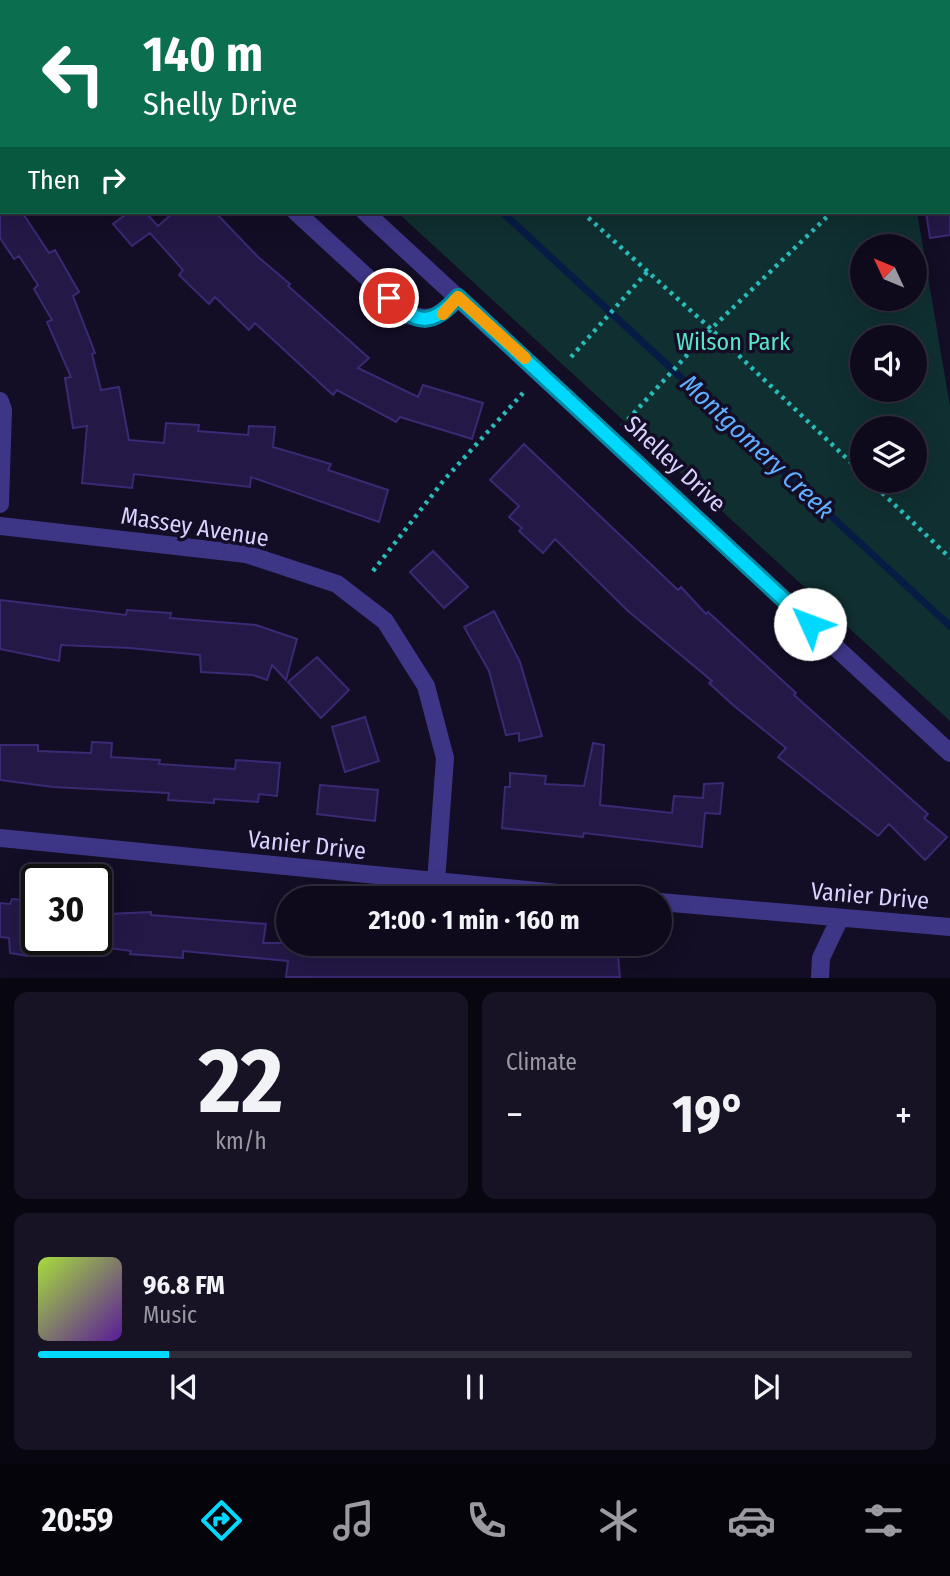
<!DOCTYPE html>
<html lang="en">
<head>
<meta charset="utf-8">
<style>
	body { margin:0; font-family:"Fira Sans Condensed",sans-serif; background:#171325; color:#f1f3f6; height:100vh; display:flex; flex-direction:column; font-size:26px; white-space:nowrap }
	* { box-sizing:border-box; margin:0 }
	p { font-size:23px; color:#9b9aa3 }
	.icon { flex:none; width:38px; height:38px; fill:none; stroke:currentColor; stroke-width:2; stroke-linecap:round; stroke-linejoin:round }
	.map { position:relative; height:978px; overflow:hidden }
	.details { display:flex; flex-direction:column; gap:14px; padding:14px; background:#08060f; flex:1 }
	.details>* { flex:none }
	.hud { position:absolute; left:0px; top:0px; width:950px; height:214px; box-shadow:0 7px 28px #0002,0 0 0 2px #2e2b3b; background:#0b6e4f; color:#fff; overflow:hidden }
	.needle { width:46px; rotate:314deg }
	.fabs { position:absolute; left:850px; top:234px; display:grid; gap:14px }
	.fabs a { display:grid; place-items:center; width:77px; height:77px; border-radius:50%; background:#0e0a1c; box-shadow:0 7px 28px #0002,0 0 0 2px #2e2b3b; font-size:35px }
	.speed { position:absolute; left:21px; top:864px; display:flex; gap:14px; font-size:35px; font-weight:700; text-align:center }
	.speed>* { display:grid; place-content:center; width:91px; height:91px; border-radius:50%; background:#0e0a1c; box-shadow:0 7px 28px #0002,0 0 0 2px #2e2b3b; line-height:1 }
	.speed .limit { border:4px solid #111; border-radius:10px; background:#fff; color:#111 }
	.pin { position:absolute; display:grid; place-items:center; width:60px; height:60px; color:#fff; margin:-30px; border:4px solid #fff; border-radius:50%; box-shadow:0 2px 7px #0007 }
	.me { position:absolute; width:77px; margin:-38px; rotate:313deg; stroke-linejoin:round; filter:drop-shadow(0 0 5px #0008) }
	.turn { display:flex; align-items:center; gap:24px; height:147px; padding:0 28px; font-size:32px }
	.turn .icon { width:91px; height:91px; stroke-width:2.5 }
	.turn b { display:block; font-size:49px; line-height:60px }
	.then { display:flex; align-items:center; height:66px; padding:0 28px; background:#0003; gap:14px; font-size:26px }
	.big { font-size:52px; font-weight:700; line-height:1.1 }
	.details .tile { flex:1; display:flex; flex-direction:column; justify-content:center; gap:10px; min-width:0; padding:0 24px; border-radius:14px; background:#171325 }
	.details .dial { align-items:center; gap:0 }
	.dial b { font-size:91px; line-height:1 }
	.song { display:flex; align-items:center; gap:21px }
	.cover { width:84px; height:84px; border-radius:10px; background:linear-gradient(135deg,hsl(80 70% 55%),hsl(270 70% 35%)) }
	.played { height:7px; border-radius:4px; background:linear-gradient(90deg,#00d8fd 15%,#2e2b3b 15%) }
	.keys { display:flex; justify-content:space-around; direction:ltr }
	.heat { display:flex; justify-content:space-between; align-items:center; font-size:38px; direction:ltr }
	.details .tiles { flex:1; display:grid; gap:14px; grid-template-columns:1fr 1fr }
	.tile:last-child { grid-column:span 2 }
	.trip { position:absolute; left:276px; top:886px; width:396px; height:70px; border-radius:35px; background:#0e0a1c; box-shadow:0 7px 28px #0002,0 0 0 2px #2e2b3b; font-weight:700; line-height:70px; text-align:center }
	.tabs { display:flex; height:112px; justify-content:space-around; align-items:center; background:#06040b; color:#9b9aa3 }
	.tabs .icon { width:49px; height:49px }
	.tabs .on { color:#00d8fd }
	.tabs b { font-size:32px; color:#f1f3f6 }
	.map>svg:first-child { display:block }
</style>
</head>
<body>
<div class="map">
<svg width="950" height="978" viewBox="0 0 950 978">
	<rect width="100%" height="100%" fill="#130d25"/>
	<!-- green -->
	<path fill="#102f30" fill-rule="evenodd" d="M 166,0 L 881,0 L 881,2 L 167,2 Z
		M 397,212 L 917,212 L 950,406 L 950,721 ZM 863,247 L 915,247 L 915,299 L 863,299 ZM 863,338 L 915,338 L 915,390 L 863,390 ZM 863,429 L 915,429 L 915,481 L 863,481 Z"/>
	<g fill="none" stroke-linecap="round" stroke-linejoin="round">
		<!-- stream -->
		<path stroke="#071b44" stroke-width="7" d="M 270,0 L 272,2
			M 502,212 L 950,626"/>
	</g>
	<!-- building -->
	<path fill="#241847" stroke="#3b2974" stroke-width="2" d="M 0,212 L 22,212 L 49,253 L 55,250 L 79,292 L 73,296 L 95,353 L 92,354 L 101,390 L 119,387 L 129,440 L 164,443 L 166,423 L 199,425 L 198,431 L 248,435 L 249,426 L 275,427 L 273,447 L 331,464 L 328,470 L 388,490 L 379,522 L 251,477 L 250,487 L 134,474 L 132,488 L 82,483 L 87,426 L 73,428 L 65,378 L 71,377 L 47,322 L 52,320 L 34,289 L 38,285 L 19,256 L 14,259 L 0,238 Z
		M 129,212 L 145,212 L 158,226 L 174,212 L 215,212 L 257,256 L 290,284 L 288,286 L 369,358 L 358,368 L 418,397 L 423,385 L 483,403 L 472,439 L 400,417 L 396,422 L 337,390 L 333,395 L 255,323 L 249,330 L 215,297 L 209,304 L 179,275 L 183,270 L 150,233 L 132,246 L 113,224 Z
		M 926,212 L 950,212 L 950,235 L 930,238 Z
		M 524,444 L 678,590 L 681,587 L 706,614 L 708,612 L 796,693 L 794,695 L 928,814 L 924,818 L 947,837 L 925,860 L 889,824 L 878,836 L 778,757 L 786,748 L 733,705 L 709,683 L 712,681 L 628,611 L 555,539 L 543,553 L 519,531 L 522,528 L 509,517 L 519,506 L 490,480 Z
		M 433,551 L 468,587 L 444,608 L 410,572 Z
		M 0,600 L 126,615 L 127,610 L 171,613 L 170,618 L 256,625 L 297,639 L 286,680 L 272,665 L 267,680 L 253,675 L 201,672 L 200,655 L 130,648 L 61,645 L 59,661 L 0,649 Z
		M 494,611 L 520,662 L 542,736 L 519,741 L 519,733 L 506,735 L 489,671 L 464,627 Z
		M 317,657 L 349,690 L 321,718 L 288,682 Z
		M 365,717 L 379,761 L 345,772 L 332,727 Z
		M 92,742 L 112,743 L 111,757 L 160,760 L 159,764 L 235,769 L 236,760 L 280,763 L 277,796 L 259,794 L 258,802 L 214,799 L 214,803 L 168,800 L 169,793 L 53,787 L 0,780 L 0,745 L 38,745 L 38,751 L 91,753 Z
		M 593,743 L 604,745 L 600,805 L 672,813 L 674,796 L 703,798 L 704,784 L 723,783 L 720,814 L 705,813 L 702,847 L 584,833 L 583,837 L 502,828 L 505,787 L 510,787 L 510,773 L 546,776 L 545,784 L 584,786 Z
		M 320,785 L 378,790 L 375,821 L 317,814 Z
		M 12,899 L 37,901 L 28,956 L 10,953 L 9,938 L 0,937 L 0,903 L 10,904 Z
		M 151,912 L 151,915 L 266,924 L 263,943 L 426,943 L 437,945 L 437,950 L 486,948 L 525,956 L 525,946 L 546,948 L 546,956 L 597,957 L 599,952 L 618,955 L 620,977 L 286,977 L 288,961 L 183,951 L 183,958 L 130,954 L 131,951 L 102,947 L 108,914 Z"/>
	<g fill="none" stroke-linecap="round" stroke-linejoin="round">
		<!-- path -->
		<path stroke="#28bcba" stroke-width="4.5" stroke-dasharray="3.5 5" stroke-linecap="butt" d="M 368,0 L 369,2
			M 445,0 L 446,2
			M 862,0 L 862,2
			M 948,119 L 950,119
			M 582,212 L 711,329 L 863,474
			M 571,357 L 648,271
			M 622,426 L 711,329 L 832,212
			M 870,481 L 950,558
			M 373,571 L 444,480 L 523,393"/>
		<!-- street -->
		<path stroke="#3d3687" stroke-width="18" d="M 134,0 L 136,2
			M 296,212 L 408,315 C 433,322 441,316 458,297
			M 365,212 L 950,753
			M 0,401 L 3,410 L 0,504
			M 0,526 L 246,554 L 337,584 L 385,621 L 426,686 L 445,758 L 436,882
			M 0,838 L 609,898
			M 660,902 L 950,927
			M 820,978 L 821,958 L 840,918"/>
	</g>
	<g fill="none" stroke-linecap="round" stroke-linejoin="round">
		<defs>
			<path id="route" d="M 389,298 C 418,325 431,327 458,297 L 810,624"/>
		</defs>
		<!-- route casing -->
		<use href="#route" stroke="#008ca4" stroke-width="18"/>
		<!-- route -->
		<use href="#route" stroke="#00d8fd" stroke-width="12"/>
		<!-- slow -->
		<path stroke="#f59e0b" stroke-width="12" d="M 443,314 L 458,297 L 525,358"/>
	</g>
	<g text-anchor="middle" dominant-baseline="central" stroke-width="7" stroke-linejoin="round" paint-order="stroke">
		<!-- park labels -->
		<g font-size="24" fill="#57e6c9" stroke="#130d25">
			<text x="733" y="342">Wilson Park</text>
		</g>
		<!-- street labels -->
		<g font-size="24" fill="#d9d2ff" stroke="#130d25">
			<text transform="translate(675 464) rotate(43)">Shelley Drive</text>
			<text transform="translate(195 527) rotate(9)">Massey Avenue</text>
			<text transform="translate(307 845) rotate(6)">Vanier Drive</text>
			<text transform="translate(870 896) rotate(5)">Vanier Drive</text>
		</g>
		<!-- water labels -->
		<g font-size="26" font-style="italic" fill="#60aeff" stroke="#130d25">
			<text transform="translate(757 447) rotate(43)">Montgomery Creek</text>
		</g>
	</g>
</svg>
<div class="fabs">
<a><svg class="needle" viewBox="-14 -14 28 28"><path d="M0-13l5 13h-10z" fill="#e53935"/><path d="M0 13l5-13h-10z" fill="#9b9aa3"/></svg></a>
<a><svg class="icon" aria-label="sound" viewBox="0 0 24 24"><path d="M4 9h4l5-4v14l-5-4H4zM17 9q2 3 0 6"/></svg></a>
<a><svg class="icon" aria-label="layers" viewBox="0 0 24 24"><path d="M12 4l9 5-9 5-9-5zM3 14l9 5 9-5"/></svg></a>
</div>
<div class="speed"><div class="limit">30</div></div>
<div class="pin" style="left:389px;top:298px;background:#d93025"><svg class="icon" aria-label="arrive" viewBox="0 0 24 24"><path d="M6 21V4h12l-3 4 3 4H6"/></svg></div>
<svg class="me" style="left:810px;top:624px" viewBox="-20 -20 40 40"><circle r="19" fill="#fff"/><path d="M0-13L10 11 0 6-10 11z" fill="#00d8fd"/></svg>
<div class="trip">21:00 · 1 min · 160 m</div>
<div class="hud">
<div class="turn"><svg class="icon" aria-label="left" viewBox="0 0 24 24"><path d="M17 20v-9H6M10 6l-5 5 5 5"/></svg><div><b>140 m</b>Shelly Drive</div></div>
<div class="then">Then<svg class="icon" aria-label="right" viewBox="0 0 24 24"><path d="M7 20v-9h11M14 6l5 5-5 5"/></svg></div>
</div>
</div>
<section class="details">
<div class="tiles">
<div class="tile dial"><b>22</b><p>km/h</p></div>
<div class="tile"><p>Climate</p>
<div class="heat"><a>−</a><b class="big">19°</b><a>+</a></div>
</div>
<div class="tile">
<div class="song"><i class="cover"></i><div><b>96.8 FM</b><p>Music</p></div></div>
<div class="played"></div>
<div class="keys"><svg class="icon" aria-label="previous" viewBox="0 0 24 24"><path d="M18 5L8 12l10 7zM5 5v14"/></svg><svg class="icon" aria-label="pause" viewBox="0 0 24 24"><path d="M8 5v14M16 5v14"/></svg><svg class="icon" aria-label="next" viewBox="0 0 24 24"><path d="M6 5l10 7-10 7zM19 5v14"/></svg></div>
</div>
</div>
</section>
<nav class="tabs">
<b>20:59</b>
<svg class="icon on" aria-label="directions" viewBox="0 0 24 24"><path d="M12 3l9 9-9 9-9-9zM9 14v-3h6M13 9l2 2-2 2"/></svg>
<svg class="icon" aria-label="music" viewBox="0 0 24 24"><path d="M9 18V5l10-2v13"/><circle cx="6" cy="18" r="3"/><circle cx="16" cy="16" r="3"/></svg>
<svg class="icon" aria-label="phone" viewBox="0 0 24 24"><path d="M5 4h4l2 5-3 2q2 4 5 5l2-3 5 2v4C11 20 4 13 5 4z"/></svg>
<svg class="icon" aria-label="climate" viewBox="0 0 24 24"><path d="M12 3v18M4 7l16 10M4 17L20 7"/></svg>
<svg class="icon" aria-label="car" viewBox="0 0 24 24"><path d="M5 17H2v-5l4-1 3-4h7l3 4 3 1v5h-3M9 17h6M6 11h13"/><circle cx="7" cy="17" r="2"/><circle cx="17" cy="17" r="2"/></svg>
<svg class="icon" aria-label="filters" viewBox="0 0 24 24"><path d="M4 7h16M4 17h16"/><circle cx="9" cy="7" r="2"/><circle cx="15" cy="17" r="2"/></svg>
</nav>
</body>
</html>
